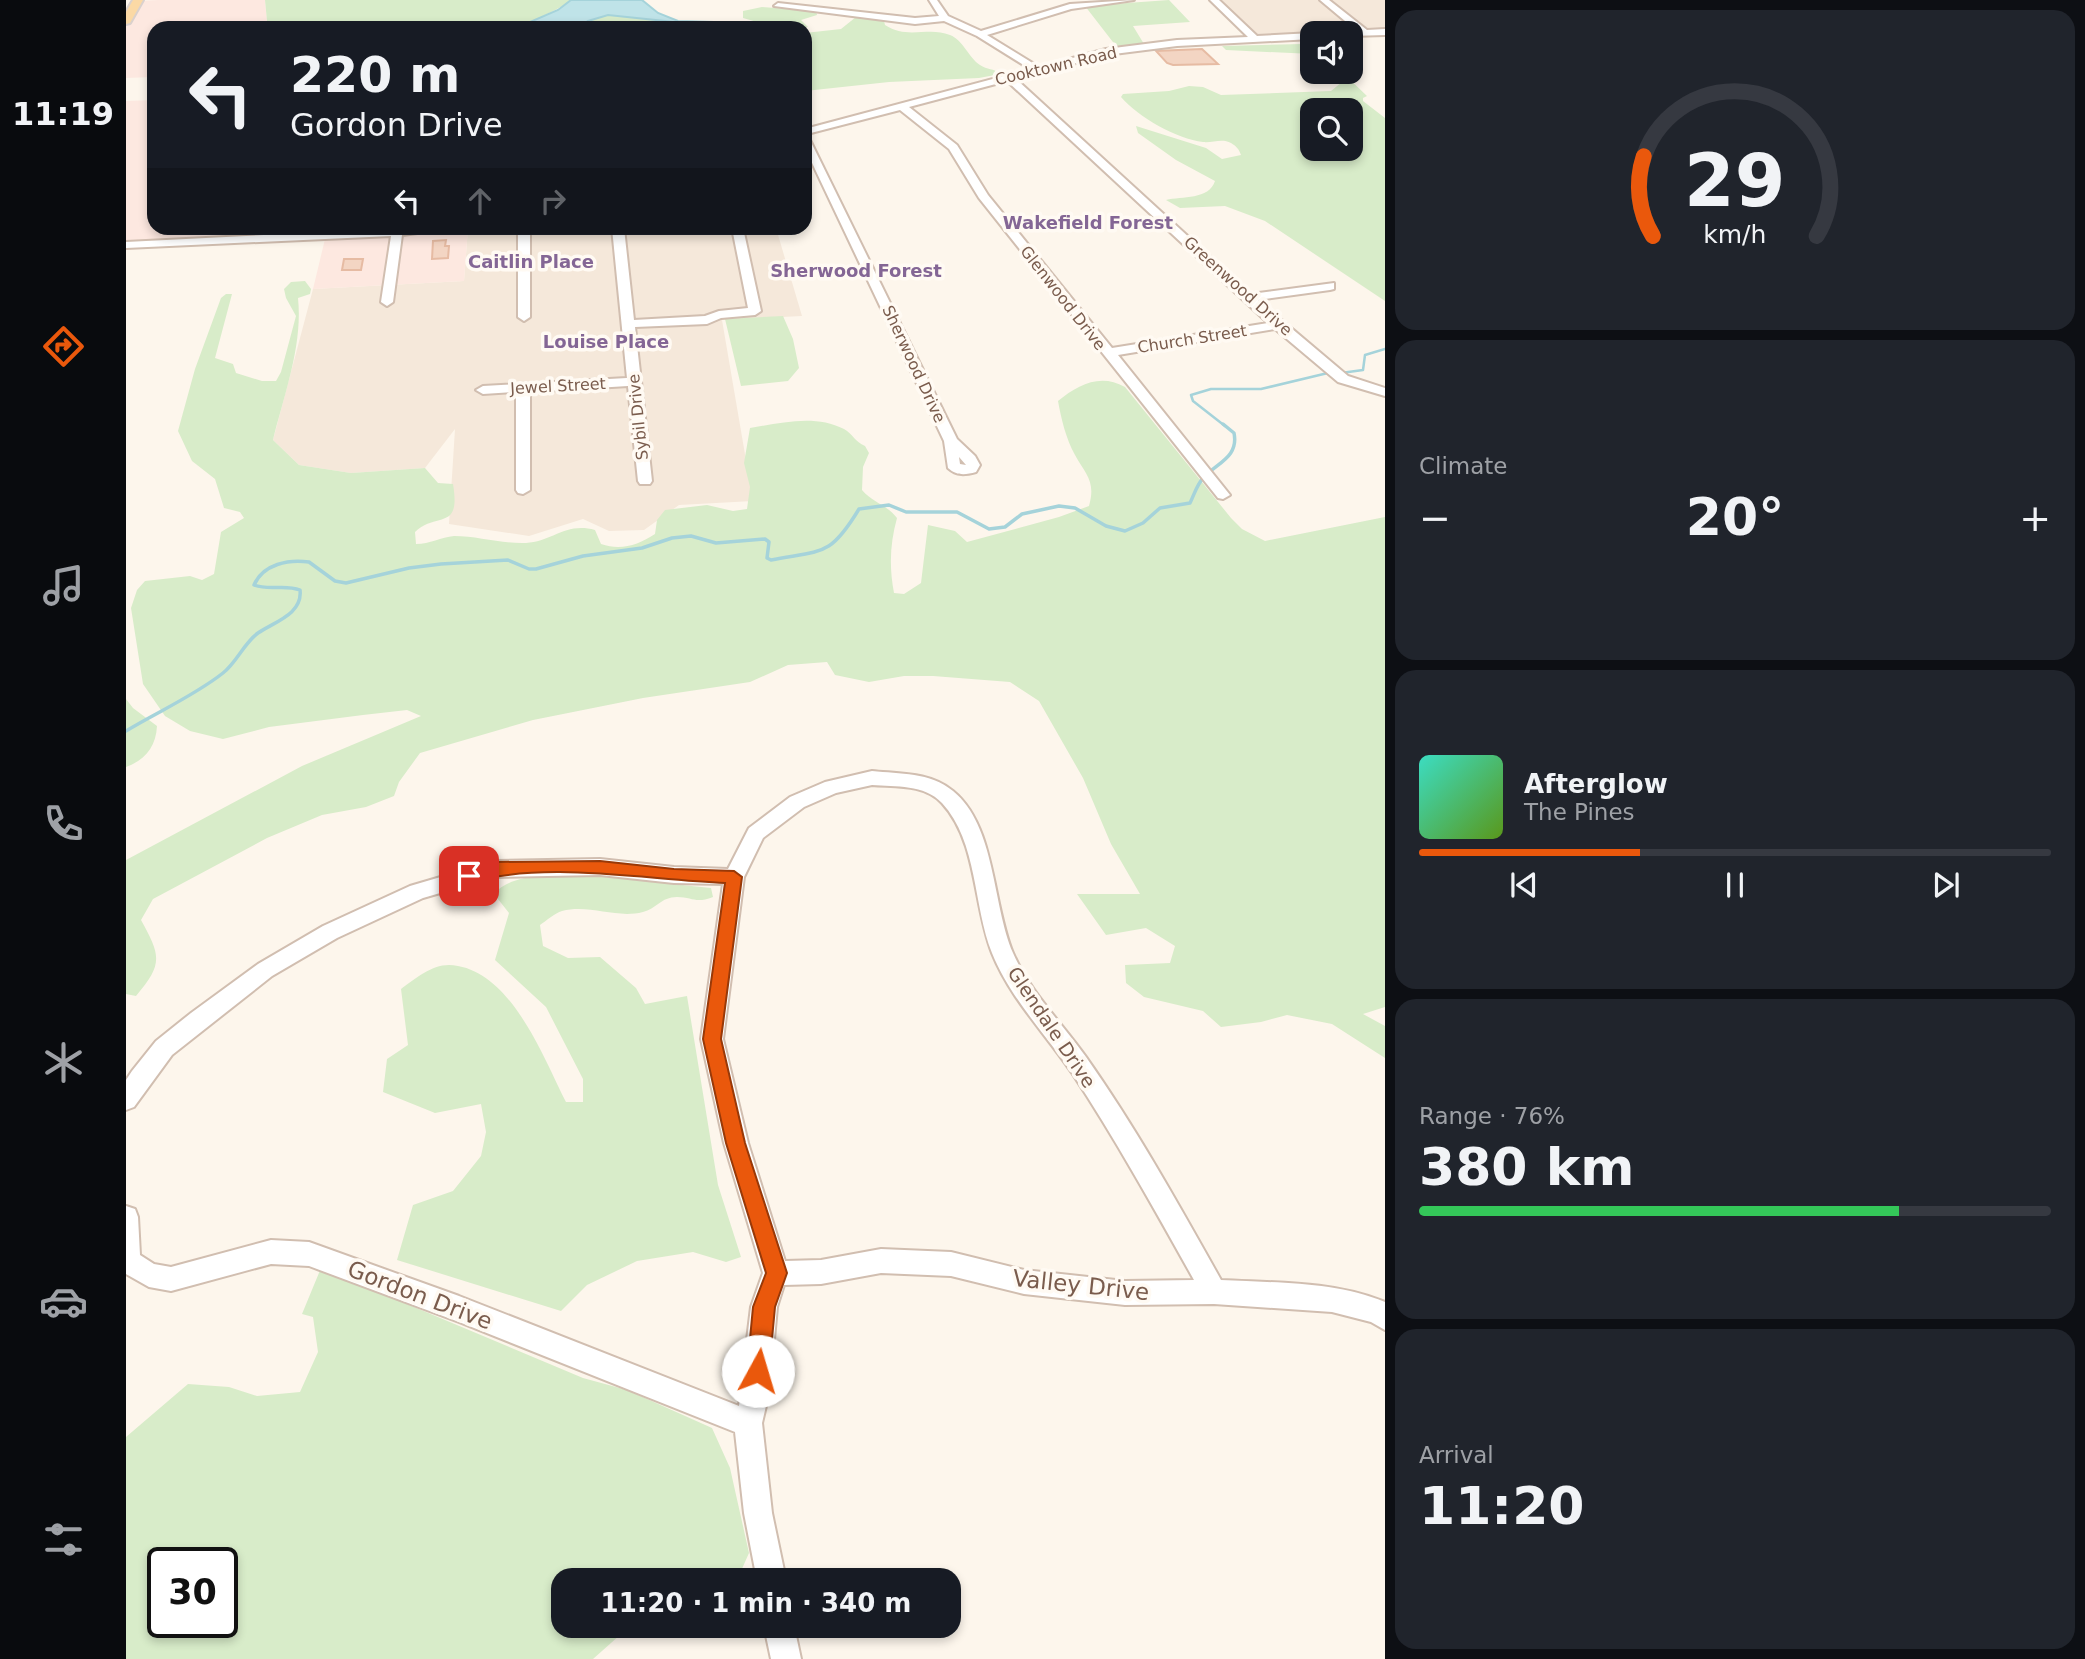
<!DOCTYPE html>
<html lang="en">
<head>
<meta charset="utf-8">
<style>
	body { margin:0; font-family:"DejaVu Sans",sans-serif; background:#20242c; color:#f1f3f6; height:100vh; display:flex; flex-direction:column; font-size:26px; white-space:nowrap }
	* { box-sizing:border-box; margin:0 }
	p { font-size:23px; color:#9ea1a6 }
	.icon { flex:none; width:38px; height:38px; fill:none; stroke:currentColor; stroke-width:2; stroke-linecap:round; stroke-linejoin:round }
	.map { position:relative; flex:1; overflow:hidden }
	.sheet { display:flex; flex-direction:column; gap:10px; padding:10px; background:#0d0f14; width:700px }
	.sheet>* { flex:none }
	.banner { position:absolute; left:21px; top:21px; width:665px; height:214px; border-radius:21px; box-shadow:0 4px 10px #0003; background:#171b24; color:#f1f3f6; overflow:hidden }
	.buttons { position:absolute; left:1174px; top:21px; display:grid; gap:14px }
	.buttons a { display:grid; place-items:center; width:63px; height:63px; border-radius:14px; background:#171b24; box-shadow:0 4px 10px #0003; font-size:35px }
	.speed { position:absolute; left:21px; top:1547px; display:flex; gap:14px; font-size:35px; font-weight:700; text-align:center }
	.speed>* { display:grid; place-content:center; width:91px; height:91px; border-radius:50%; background:#171b24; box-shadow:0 4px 10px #0003; line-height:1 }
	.speed .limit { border:4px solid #111; border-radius:10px; background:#fff; color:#111 }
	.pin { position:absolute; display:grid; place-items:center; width:60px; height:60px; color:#fff; margin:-30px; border-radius:14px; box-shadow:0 4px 10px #0006 }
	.me { position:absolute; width:77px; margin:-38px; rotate:6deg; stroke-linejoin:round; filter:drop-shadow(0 0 5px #0008) }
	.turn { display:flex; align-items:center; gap:24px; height:147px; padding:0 28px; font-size:32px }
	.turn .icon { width:91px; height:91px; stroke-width:2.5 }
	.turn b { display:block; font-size:49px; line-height:60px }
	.lanes { display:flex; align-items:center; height:66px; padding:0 28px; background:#0003; justify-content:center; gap:35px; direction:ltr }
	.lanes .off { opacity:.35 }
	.big { font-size:52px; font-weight:700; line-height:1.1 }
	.sheet .card { flex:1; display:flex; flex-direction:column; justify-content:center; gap:10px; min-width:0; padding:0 24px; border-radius:21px; background:#20242c }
	.sheet .dial { align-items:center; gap:0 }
	.dial svg { height:182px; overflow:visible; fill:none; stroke:#363941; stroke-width:7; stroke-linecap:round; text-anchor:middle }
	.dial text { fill:#f1f3f6; stroke:none }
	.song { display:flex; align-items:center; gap:21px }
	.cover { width:84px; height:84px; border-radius:10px; background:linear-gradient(135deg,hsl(170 70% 55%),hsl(90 70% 35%)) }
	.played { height:7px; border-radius:4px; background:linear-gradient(90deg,#ea580c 35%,#363941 35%) }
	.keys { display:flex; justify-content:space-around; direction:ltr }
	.heat { display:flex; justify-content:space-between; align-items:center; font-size:38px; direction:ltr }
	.charge { height:10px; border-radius:5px; background:linear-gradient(90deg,#34c759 76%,#363941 0) }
	.trip { position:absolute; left:425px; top:1568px; width:410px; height:70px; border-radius:21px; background:#171b24; box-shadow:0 4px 10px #0003; font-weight:700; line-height:70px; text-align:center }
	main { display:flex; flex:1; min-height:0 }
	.dock { display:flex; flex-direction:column; width:126px; justify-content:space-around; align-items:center; background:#090b0e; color:#9ea1a6 }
	.dock .icon { width:49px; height:49px }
	.dock .active { color:#ea580c }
	.dock b { font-size:32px; color:#f1f3f6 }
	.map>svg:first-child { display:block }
</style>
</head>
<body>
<main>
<nav class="dock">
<b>11:19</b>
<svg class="icon active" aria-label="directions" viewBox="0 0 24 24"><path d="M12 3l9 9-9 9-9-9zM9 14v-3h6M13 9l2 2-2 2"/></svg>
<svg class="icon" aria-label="music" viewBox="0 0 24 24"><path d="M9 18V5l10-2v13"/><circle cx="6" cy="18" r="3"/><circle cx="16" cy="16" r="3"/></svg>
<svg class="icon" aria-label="phone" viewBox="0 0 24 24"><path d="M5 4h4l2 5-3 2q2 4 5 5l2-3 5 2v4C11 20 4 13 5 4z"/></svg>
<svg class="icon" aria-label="climate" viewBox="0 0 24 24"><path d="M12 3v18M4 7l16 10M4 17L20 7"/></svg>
<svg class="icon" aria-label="car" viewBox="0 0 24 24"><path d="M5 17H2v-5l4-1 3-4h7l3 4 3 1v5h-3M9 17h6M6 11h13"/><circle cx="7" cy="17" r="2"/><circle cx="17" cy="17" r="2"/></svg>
<svg class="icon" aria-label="filters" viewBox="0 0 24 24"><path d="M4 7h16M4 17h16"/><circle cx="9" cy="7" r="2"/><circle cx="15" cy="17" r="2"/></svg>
</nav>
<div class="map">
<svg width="1259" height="1659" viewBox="0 0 1259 1659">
	<rect width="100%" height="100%" fill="#fdf6ec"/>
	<!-- residential -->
	<path fill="#f5e8da" d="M 1091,0 L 1259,0 L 1259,31 L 1131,35 Z
		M 342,228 L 650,228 L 676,316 L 596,320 L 627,501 L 553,505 L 518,530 L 483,531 L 457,519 L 403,536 L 323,524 L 329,429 L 299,468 L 225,473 L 173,465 L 147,440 L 187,289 L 338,281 Z"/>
	<!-- commercial -->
	<path fill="#fde8e0" d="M 32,0 L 139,0 L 141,21 L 146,28 L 28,28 L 28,77 L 0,78 L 0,26 L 14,1 Z
		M 28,100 L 28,228 L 165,228 L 162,235 L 0,241 L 0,101 Z
		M 327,228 L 342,228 L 338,281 L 187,289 L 199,239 L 288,233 Z"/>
	<!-- green -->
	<path fill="#d8ecc9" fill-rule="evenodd" d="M 139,0 L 445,0 C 432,11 415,14 403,26 L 409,28 L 146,28 L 141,21 Z
		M 1043,0 L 1064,22 L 1007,26 L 1018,44 L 990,46 L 959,6 Z
		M 636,7 L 690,11 L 691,15 L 675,20 L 682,27 C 659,30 639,24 617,18 L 617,11 Z
		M 482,15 L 558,23 L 568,28 L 452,28 L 462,21 Z
		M 730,17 L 758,21 L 759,25 C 782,40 802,26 824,35 C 837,40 843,58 854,65 C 861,70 868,68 874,74 L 853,78 L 763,82 L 679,91 L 679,33 L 715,29 Z
		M 1176,44 L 1186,47 L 1186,54 L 1100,50 L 1096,46 Z
		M 1206,72 L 1216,72 L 1241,96 L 1237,98 L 1237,101 L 1259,118 L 1259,301 L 1139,221 L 1099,206 L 1054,208 L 1040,200 C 1056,196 1083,200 1089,181 L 1050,160 L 1012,133 L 1010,126 L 1080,148 L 1096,159 L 1115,155 C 1113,149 1110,146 1105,143 C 1096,138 1087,143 1077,142 C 1051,139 1012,117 995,97 L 997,94 L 1043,91 L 1063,86 L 1077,87 L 1095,95 L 1205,91 L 1216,82 ZM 1186,110 L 1225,110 L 1225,149 L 1186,149 Z
		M 179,281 L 185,289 L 184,294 L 172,298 C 177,345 158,395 147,440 L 173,465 L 225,473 L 299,468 L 312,483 L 327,484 C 335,532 311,511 289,532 L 290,544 C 304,544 315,537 328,536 C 352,536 376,544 400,543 C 426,542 439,522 469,530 L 475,544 C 495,551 512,545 529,534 L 531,520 L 539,510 L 581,505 L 607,511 L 621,509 L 624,487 L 618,463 L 624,428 C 655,423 689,414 718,429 C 727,434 729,442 739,446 L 743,453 L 737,467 L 736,490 C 747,503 760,504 771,518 C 764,543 763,567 768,593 L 778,594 L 795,583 L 802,525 L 829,531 L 841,542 L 933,517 L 963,506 C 970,481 960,475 949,455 C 940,439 935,418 932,401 C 952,385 974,373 999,387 L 1105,518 L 1116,529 L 1139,541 L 1259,517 L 1259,1007 L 1237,1014 L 1259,1026 L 1259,1058 L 1206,1024 L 1161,1015 L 1135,1022 L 1095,1027 L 1077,1011 L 1018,997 L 1000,983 L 999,965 L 1044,963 L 1049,946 L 1020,928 L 980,935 L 951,894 L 1014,894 L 985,844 L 957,778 L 913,701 L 884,682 L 807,676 L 778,676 L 743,682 L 709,675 L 701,662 L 662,665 L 624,682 L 517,698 L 407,720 L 294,753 L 273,782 L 268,796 L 240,807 L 196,815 L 141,838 L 27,899 L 15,920 C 35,956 37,964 10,996 L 0,994 L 0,860 L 176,766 L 295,716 L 281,710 L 237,715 L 143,727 L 97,739 L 64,731 L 39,716 L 17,684 L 5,608 L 11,590 L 19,581 L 64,576 L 76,580 L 88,574 L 95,532 L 118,518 L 114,512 L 98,508 L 89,479 L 66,461 L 52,431 L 69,369 L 95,298 L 100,294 L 106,294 L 89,358 L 107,364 L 110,373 L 136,381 L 150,381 L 155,372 L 170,316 L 160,298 L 158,289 L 165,282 Z
		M 657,316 L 667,339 L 673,368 L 662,381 L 615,386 L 599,319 Z
		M 0,699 L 7,708 L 31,726 C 30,747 19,760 0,767 Z
		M 450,874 L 585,888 L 587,897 C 569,904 567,897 551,897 C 535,897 530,909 517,912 C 490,919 464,904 436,911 C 429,913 420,921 414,925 L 417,946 L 442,958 L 474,957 L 510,988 L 519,1004 L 561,996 L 592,1185 L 615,1257 L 600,1262 L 567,1252 L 511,1261 L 461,1285 L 435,1311 L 271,1260 L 287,1205 L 327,1191 L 355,1156 L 360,1132 L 355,1104 L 309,1113 L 257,1092 L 261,1059 L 282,1045 L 275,989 C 289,979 305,965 323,965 C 384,967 417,1057 440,1102 L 457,1102 L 457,1079 L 420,1007 L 369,960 L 383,913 L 368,894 C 386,873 424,876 450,874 Z
		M 195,1268 L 457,1378 L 501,1390 L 586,1428 L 604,1468 L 623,1553 L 611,1580 L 438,1580 L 438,1626 L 524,1626 L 494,1635 L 467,1659 L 0,1659 L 0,1437 L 62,1384 L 103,1387 L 131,1396 L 174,1392 L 192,1352 L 187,1317 L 176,1314 ZM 37,1563 L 96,1563 L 96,1622 L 37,1622 Z"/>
	<!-- water -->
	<path fill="#bfe3e8" stroke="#a5d3da" stroke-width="2" d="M 445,0 L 516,0 L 532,13 L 552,21 L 588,22 L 611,28 L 568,28 L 558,23 L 482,15 L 462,21 L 452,28 L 402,26 L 404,22 L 432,10 Z"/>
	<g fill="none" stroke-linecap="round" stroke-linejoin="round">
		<!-- stream-far1 -->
		<path stroke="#a5d3da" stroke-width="2.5" d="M 1215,373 L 1237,370 L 1239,355 L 1259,349
			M 1099,426 L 1067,401 L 1065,395 L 1085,389 L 1135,389 L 1206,372"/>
		<!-- stream -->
		<path stroke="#a5d3da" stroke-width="3.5" d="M 0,731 C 31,712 68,696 97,673 C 111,662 118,643 132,633 C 148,622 177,614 174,590 C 159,584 143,591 128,585 C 137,564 163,559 183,562 L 209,581 L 220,583 L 283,568 L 315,564 L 382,560 L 403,569 L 410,569 L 457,556 L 516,548 L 546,538 L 565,536 L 590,543 L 639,539 L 643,542 L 641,558 L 645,560 C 697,550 704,557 733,509 L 763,505 L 780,512 L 831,512 L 863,529 L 879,527 L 896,514 L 933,506 L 949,508 L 980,526 L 999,531 L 1017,523 L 1034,508 L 1064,503 C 1068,495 1071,484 1078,477 C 1091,463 1113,457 1108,433 L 1097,424"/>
	</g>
	<!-- building -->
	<path fill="#f3d5c3" stroke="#e6bba3" stroke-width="2" d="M 1076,49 L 1092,64 L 1047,65 L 1041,63 L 1030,51 Z
		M 320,240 L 319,246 L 323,246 L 322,258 L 306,259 L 307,241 Z
		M 218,259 L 237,259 L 235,270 L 216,270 Z"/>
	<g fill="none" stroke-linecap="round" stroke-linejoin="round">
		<defs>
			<path id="minor" d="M 803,0 L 811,0 L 822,16 L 855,31 L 944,4 L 1008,0 L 945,9 L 861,35 L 913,67 L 980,49 L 1051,40 L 1122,37 L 1084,0 L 1093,0 L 1131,36 L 1186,33 L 1186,39 L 1051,46 L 980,55 L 890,79 L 1125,294 L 1208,283 L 1208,289 L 1204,290 L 1132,300 L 1222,376 L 1259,388 L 1259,396 L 1212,382 L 1149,329 L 992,355 L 1104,495 L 1097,499 L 1092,498 L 853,198 L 823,149 L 774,110 L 681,134 L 831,439 L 849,456 L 854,465 L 850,472 C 839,475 831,476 822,468 L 818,441 L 679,148 L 679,129 L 904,69 L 851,36 L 818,21 L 789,24 L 648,6 L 652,3 L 789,18 L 813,16 ZM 881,81 L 1142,323 L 986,348 L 862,195 L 831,145 L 783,107 ZM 833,457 L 840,465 L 834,464 Z
				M 1194,0 L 1203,0 L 1241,30 L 1259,29 L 1259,35 L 1225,36 L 1223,32 L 1231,31 Z
				M 278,228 L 313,228 L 307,231 L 276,235 L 267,302 L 261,306 L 255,302 L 265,236 L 0,248 L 0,242 Z
				M 392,228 L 404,228 L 404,317 L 398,321 L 392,317 Z
				M 486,228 L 498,228 L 508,320 L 579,316 L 593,311 L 622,308 L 606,228 L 617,228 L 635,311 L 629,315 L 595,318 L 581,324 L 509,327 L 526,481 L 524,484 L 514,484 L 512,481 L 502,386 L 404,392 L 404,490 L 397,494 L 392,493 L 390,490 L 390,392 L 357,394 L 350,390 L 357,386 L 501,378 Z
				M 746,771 C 774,774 804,772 827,791 C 870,826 866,904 887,953 C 904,992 936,1023 960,1057 C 1010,1128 1053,1205 1095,1280 C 1150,1283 1208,1281 1259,1302 L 1259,1330 L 1245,1322 L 1206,1312 L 1088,1304 L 999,1305 L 898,1294 L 825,1276 L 755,1273 L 695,1284 L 658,1285 L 651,1307 L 643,1393 L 636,1423 L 646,1513 L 660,1580 L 631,1580 L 618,1513 L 609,1432 L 333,1322 L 183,1266 L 145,1264 L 45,1291 L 23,1287 L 0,1274 L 0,1206 L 9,1209 L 12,1217 L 14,1255 L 28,1264 L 45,1267 L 145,1240 L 183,1242 L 333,1296 L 613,1406 L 625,1307 L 637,1273 L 598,1143 L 575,1039 L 597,884 L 548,883 L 474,875 L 369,877 L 297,898 L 211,938 L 146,976 L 46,1055 L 8,1107 L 0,1110 L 0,1080 L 6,1071 L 30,1041 L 65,1013 L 132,964 L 197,926 L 284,886 L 369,861 L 474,859 L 548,867 L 602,869 L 623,828 L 664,797 L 699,782 ZM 746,785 C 770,787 798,784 816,803 C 852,842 847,906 866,953 C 884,998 919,1033 946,1073 C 990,1140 1029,1210 1068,1280 L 999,1281 L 898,1270 L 825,1252 L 755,1249 L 695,1260 L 659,1261 L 622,1143 L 597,1039 L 618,877 L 637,838 L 678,807 L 710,793 Z
				M 638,1626 L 668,1626 L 675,1659 L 645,1659 Z"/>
			<path id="major" d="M 7,0 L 17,0 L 4,23 L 0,24 L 0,12 Z"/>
		</defs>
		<!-- minor casing -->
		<use href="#minor" stroke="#d1beb0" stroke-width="4"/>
		<!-- major casing -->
		<use href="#major" stroke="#dad1cd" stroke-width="4"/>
		<!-- minor -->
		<use href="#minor" fill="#fff" fill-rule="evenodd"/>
		<!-- major -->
		<use href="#major" fill="#fbd9a5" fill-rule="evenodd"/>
	</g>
	<!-- route -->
	<path fill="#ea580c" stroke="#983908" stroke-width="2" d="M 474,861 L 548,869 L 608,871 L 616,877 L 595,1039 L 619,1143 L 661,1273 L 649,1307 L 643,1371 L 639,1379 L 632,1382 L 624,1379 L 621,1371 L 627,1307 L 640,1273 L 600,1143 L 577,1039 L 599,883 C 520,880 418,860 343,883 L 335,876 L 337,872 L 369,862 Z"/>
	<g text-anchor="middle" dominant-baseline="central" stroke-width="7" stroke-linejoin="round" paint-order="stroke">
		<!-- far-street labels -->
		<g font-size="16" fill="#7a5c4d" stroke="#fffaf3">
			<text transform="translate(930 66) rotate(-13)">Cooktown Road</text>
			<text transform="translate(1112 286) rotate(42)">Greenwood Drive</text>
			<text transform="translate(937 298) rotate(52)">Glenwood Drive</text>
			<text transform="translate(1066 339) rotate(-9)">Church Street</text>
			<text transform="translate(788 364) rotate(65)">Sherwood Drive</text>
			<text transform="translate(432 386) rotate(-3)">Jewel Street</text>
			<text transform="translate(512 417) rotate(-96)">Sybil Drive</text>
		</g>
		<!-- far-neighbourhood labels -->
		<g font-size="18" font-weight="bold" fill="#846695" stroke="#fffaf3">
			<text x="962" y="222">Wakefield Forest</text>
			<text x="405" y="261">Caitlin Place</text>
			<text x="730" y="270">Sherwood Forest</text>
			<text x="480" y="341">Louise Place</text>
		</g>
		<!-- street labels -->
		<g font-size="19" fill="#7a5c4d" stroke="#fffaf3">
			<text transform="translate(926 1027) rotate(56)">Glendale Drive</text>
		</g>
		<!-- near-street labels -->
		<g font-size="23" fill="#7a5c4d" stroke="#fffaf3">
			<text transform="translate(955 1285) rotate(6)">Valley Drive</text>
			<text transform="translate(294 1295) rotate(21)">Gordon Drive</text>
		</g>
	</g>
</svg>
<div class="buttons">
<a><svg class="icon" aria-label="sound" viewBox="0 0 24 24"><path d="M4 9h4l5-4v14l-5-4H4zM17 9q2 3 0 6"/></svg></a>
<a><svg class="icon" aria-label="search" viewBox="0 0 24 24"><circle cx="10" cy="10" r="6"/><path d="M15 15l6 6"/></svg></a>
</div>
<div class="speed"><div class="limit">30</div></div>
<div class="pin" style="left:343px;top:876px;background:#d93025"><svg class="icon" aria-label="arrive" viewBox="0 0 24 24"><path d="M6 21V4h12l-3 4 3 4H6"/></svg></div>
<svg class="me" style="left:632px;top:1371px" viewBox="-20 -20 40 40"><circle r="19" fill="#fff"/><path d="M0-13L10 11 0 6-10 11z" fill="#ea580c"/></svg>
<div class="trip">11:20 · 1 min · 340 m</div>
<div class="banner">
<div class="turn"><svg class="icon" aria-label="left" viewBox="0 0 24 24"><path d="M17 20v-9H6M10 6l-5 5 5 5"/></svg><div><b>220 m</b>Gordon Drive</div></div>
<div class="lanes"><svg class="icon" aria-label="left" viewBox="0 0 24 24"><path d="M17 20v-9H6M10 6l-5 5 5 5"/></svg><svg class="icon off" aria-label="ahead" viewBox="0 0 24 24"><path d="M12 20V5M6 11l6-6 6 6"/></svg><svg class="icon off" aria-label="right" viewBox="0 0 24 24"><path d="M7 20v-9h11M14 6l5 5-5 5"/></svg></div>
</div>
</div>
<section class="sheet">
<div class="card dial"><svg viewBox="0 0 100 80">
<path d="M14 69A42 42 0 1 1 86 69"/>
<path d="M14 69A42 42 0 0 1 10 34" stroke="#ea580c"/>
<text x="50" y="56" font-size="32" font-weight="700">29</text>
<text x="50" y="72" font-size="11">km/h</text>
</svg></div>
<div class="card"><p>Climate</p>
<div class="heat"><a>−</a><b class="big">20°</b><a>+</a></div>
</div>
<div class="card">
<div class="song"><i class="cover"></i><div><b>Afterglow</b><p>The Pines</p></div></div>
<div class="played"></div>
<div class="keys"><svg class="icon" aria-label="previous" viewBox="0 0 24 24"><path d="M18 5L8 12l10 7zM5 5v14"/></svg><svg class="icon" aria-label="pause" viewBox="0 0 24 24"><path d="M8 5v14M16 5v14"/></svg><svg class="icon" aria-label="next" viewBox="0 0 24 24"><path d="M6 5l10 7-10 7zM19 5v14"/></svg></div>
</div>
<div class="card"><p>Range · 76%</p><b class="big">380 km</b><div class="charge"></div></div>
<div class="card"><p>Arrival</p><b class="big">11:20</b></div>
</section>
</main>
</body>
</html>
